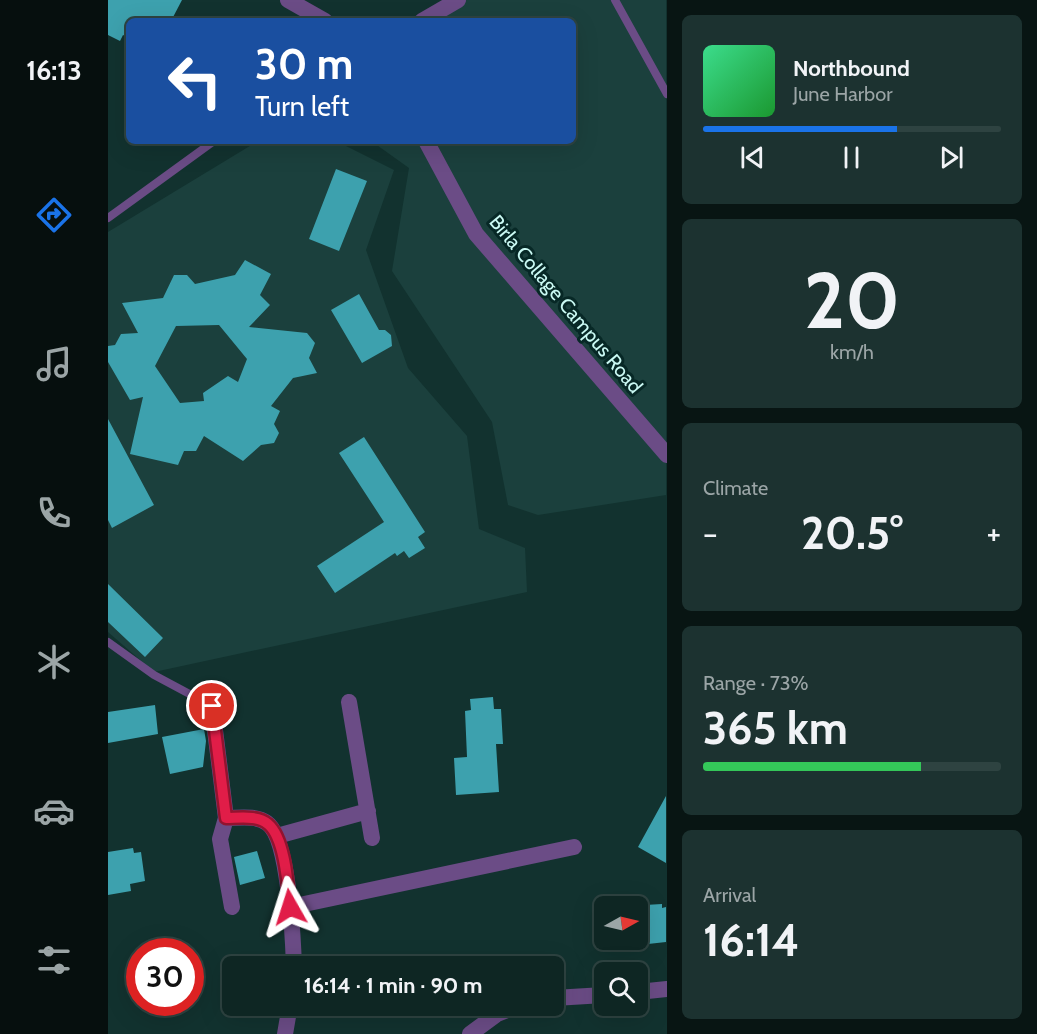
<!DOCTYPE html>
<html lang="en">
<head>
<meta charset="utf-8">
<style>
	body { margin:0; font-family:Cabin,sans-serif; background:#1c3230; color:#f1f3f6; height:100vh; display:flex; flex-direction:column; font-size:22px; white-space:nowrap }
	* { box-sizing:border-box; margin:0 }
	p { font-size:20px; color:#9ba5a6 }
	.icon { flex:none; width:33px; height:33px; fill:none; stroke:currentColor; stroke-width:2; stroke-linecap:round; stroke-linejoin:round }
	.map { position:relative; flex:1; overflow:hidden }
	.side { display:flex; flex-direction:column; gap:15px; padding:15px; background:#081513; width:370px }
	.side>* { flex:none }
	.top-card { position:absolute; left:18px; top:18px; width:450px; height:126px; border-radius:9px; box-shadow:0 6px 24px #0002,0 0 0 2px #2e4341; background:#1a4fa0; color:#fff; overflow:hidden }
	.needle { width:39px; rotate:82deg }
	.buttons { position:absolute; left:486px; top:896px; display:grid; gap:12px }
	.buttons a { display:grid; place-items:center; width:54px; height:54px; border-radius:9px; background:#0e2623; box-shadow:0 6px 24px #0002,0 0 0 2px #2e4341; font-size:30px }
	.speed { position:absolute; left:18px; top:938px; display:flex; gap:12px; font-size:30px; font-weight:700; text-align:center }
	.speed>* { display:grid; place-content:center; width:78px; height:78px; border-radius:50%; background:#0e2623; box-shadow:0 6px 24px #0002,0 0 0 2px #2e4341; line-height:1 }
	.speed .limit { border:9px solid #d22; background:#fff; color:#111 }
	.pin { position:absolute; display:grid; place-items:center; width:51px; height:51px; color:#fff; margin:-26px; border:3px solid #fff; border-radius:50%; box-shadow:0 2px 6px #0007 }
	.me { position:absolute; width:66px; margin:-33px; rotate:354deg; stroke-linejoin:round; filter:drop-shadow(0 0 4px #0008) }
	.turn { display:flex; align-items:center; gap:21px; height:126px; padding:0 30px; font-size:27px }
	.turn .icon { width:78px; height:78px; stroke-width:2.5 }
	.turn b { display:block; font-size:42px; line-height:51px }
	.big { font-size:45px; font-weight:800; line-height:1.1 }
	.side .widget { flex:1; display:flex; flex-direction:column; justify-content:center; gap:9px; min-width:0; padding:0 21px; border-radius:9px; background:#1c3230 }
	.side .dial { align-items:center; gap:0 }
	.dial b { font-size:78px; line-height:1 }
	.song { display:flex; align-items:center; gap:18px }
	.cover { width:72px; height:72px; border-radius:9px; background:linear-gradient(135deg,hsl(150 70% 55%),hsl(130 70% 35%)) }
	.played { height:6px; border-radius:3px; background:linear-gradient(90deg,#1a73e8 65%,#2e4341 65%) }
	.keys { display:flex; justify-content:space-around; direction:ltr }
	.heat { display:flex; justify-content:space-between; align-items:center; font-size:33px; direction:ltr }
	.charge { height:9px; border-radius:4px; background:linear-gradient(90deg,#34c759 73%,#2e4341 0) }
	.trip { position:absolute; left:114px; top:956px; width:342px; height:60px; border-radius:9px; background:#0e2623; box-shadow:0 6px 24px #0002,0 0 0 2px #2e4341; font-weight:800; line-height:60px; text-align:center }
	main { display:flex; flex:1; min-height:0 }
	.tabs { display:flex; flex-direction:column; width:108px; justify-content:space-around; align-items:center; background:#060f0e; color:#9ba5a6 }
	.tabs .icon { width:42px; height:42px }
	.tabs .active { color:#1a73e8 }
	.tabs b { font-size:27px; color:#f1f3f6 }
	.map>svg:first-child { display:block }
</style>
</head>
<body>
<main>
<nav class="tabs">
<b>16:13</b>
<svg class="icon active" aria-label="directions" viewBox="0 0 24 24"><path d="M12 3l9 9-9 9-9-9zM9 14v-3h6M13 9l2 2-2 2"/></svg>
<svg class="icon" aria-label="music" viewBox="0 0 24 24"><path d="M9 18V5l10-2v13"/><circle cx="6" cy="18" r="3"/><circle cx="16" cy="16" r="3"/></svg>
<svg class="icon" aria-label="phone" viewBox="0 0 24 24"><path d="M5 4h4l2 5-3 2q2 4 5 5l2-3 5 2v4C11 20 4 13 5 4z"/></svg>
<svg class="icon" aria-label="climate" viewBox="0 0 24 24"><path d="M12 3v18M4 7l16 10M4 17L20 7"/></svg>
<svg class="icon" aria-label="car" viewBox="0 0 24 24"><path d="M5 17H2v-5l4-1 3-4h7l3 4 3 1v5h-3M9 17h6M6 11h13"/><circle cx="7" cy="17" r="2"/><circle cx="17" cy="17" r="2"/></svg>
<svg class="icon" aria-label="filters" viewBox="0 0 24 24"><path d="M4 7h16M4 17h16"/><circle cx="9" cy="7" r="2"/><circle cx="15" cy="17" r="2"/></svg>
</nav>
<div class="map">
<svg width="559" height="1034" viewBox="0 0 559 1034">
	<rect width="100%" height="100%" fill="#12322f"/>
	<!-- built -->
	<path fill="#1b403d" d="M 353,0 L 558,0 L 558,495 L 430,515 L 400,505 L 384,422 L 284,271 L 301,168 L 266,143 L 265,141 L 465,141 L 465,21 L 315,21 Z
		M 150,141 L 228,141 L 286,170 L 258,250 L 300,368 L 359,436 L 371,529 L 417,548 L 419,592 L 46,672 L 0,632 L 0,232 Z"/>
	<!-- building -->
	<path fill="#3da1ae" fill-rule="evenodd" d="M 0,0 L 74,0 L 63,21 L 21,21 L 21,38 L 15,35 L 12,41 L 0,35 Z
		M 228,169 L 259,181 L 231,251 L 201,239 Z
		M 137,260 L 163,274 L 152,295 L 162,305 L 141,327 L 199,333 L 207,343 L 201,358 L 209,373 L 185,378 L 163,406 L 172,411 L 166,424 L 171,433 L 166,443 L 153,445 L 135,461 L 96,436 L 88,451 L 76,451 L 70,465 L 22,454 L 35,397 L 22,400 L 0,362 L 0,346 L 7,345 L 13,334 L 30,333 L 14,303 L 55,298 L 66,275 L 79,275 L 87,284 L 127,275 ZM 111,325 L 139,359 L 130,382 L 120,376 L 95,393 L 96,401 L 72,403 L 47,366 L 68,326 Z
		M 251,294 L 271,330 L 277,330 L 283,335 L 284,346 L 254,363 L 223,310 Z
		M 0,419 L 46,505 L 4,528 L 0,520 Z
		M 256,437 L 317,532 L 310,537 L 317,548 L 301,558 L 296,551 L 289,556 L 287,553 L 227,593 L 209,566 L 276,522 L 231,453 Z
		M 0,584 L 55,638 L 37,657 L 0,622 Z
		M 385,697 L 386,709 L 393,709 L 395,744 L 388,744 L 391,792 L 348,795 L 346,758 L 359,757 L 357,711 L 363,710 L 362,699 Z
		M 47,705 L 50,734 L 0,743 L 0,712 Z
		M 96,729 L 98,741 L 95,767 L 62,774 L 54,737 Z
		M 558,796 L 558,863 L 530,847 Z
		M 25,848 L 26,853 L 33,852 L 37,881 L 22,884 L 23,891 L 0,895 L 0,852 Z
		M 149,851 L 157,878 L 132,885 L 126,857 Z
		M 554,904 L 554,908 L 558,907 L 558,942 L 540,944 L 537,905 Z"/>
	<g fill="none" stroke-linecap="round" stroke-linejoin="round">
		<!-- service -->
		<path stroke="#6b4c86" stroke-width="8" d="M 507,0 L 559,94
			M 0,218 L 106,141
			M 0,642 L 46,675 L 104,706"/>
		<!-- minor -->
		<path stroke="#6b4c86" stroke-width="16" d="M 180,0 L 217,21
			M 314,21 L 350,0
			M 318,141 L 368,234 L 559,455
			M 241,702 L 264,838
			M 104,706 L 118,818 L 112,839 L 124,907
			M 118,818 C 131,818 148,815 159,823 C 181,838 185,939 186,966
			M 169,836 L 260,811
			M 182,907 L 466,847
			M 530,992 L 559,989
			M 446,998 L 496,995
			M 177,1034 L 182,1005
			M 362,1034 L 389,1014 L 412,1005"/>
	</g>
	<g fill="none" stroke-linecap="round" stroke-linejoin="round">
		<defs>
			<path id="route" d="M 104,706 L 118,818 C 131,818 150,815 160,824 C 177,838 180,886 182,907"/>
		</defs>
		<!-- route casing -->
		<use href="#route" stroke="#92132f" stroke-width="15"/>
		<!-- route -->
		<use href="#route" stroke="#e11d48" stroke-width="10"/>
	</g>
	<g text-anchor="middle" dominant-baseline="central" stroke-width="6" stroke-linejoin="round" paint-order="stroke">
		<!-- street labels -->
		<g font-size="20" fill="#cbfaf4" stroke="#072826">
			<text transform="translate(458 304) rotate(50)">Birla Collage Campus Road</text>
		</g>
	</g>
</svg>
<div class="buttons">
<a><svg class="needle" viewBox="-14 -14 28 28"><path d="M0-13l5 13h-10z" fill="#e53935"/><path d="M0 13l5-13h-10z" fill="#9ba5a6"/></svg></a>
<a><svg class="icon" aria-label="search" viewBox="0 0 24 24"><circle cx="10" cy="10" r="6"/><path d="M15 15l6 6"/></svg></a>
</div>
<div class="speed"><div class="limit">30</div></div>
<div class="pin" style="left:104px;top:706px;background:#d93025"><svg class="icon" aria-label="arrive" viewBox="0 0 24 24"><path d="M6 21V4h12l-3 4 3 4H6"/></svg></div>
<svg class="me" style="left:182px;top:907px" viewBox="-20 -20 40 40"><path d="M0-17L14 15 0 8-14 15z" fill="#e11d48" stroke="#fff" stroke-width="4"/></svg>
<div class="trip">16:14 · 1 min · 90 m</div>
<div class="top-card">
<div class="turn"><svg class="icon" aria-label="left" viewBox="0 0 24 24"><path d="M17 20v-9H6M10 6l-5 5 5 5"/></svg><div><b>30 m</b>Turn left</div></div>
</div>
</div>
<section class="side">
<div class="widget">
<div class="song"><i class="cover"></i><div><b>Northbound</b><p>June Harbor</p></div></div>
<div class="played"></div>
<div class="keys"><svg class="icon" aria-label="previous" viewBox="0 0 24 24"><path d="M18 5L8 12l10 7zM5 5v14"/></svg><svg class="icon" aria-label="pause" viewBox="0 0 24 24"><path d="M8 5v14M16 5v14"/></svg><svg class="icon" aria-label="next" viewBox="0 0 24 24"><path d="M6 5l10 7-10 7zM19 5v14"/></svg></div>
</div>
<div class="widget dial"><b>20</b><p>km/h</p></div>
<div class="widget"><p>Climate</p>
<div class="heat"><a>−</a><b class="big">20.5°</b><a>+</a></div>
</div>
<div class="widget"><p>Range · 73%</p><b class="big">365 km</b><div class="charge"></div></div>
<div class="widget"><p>Arrival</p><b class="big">16:14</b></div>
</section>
</main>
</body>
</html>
